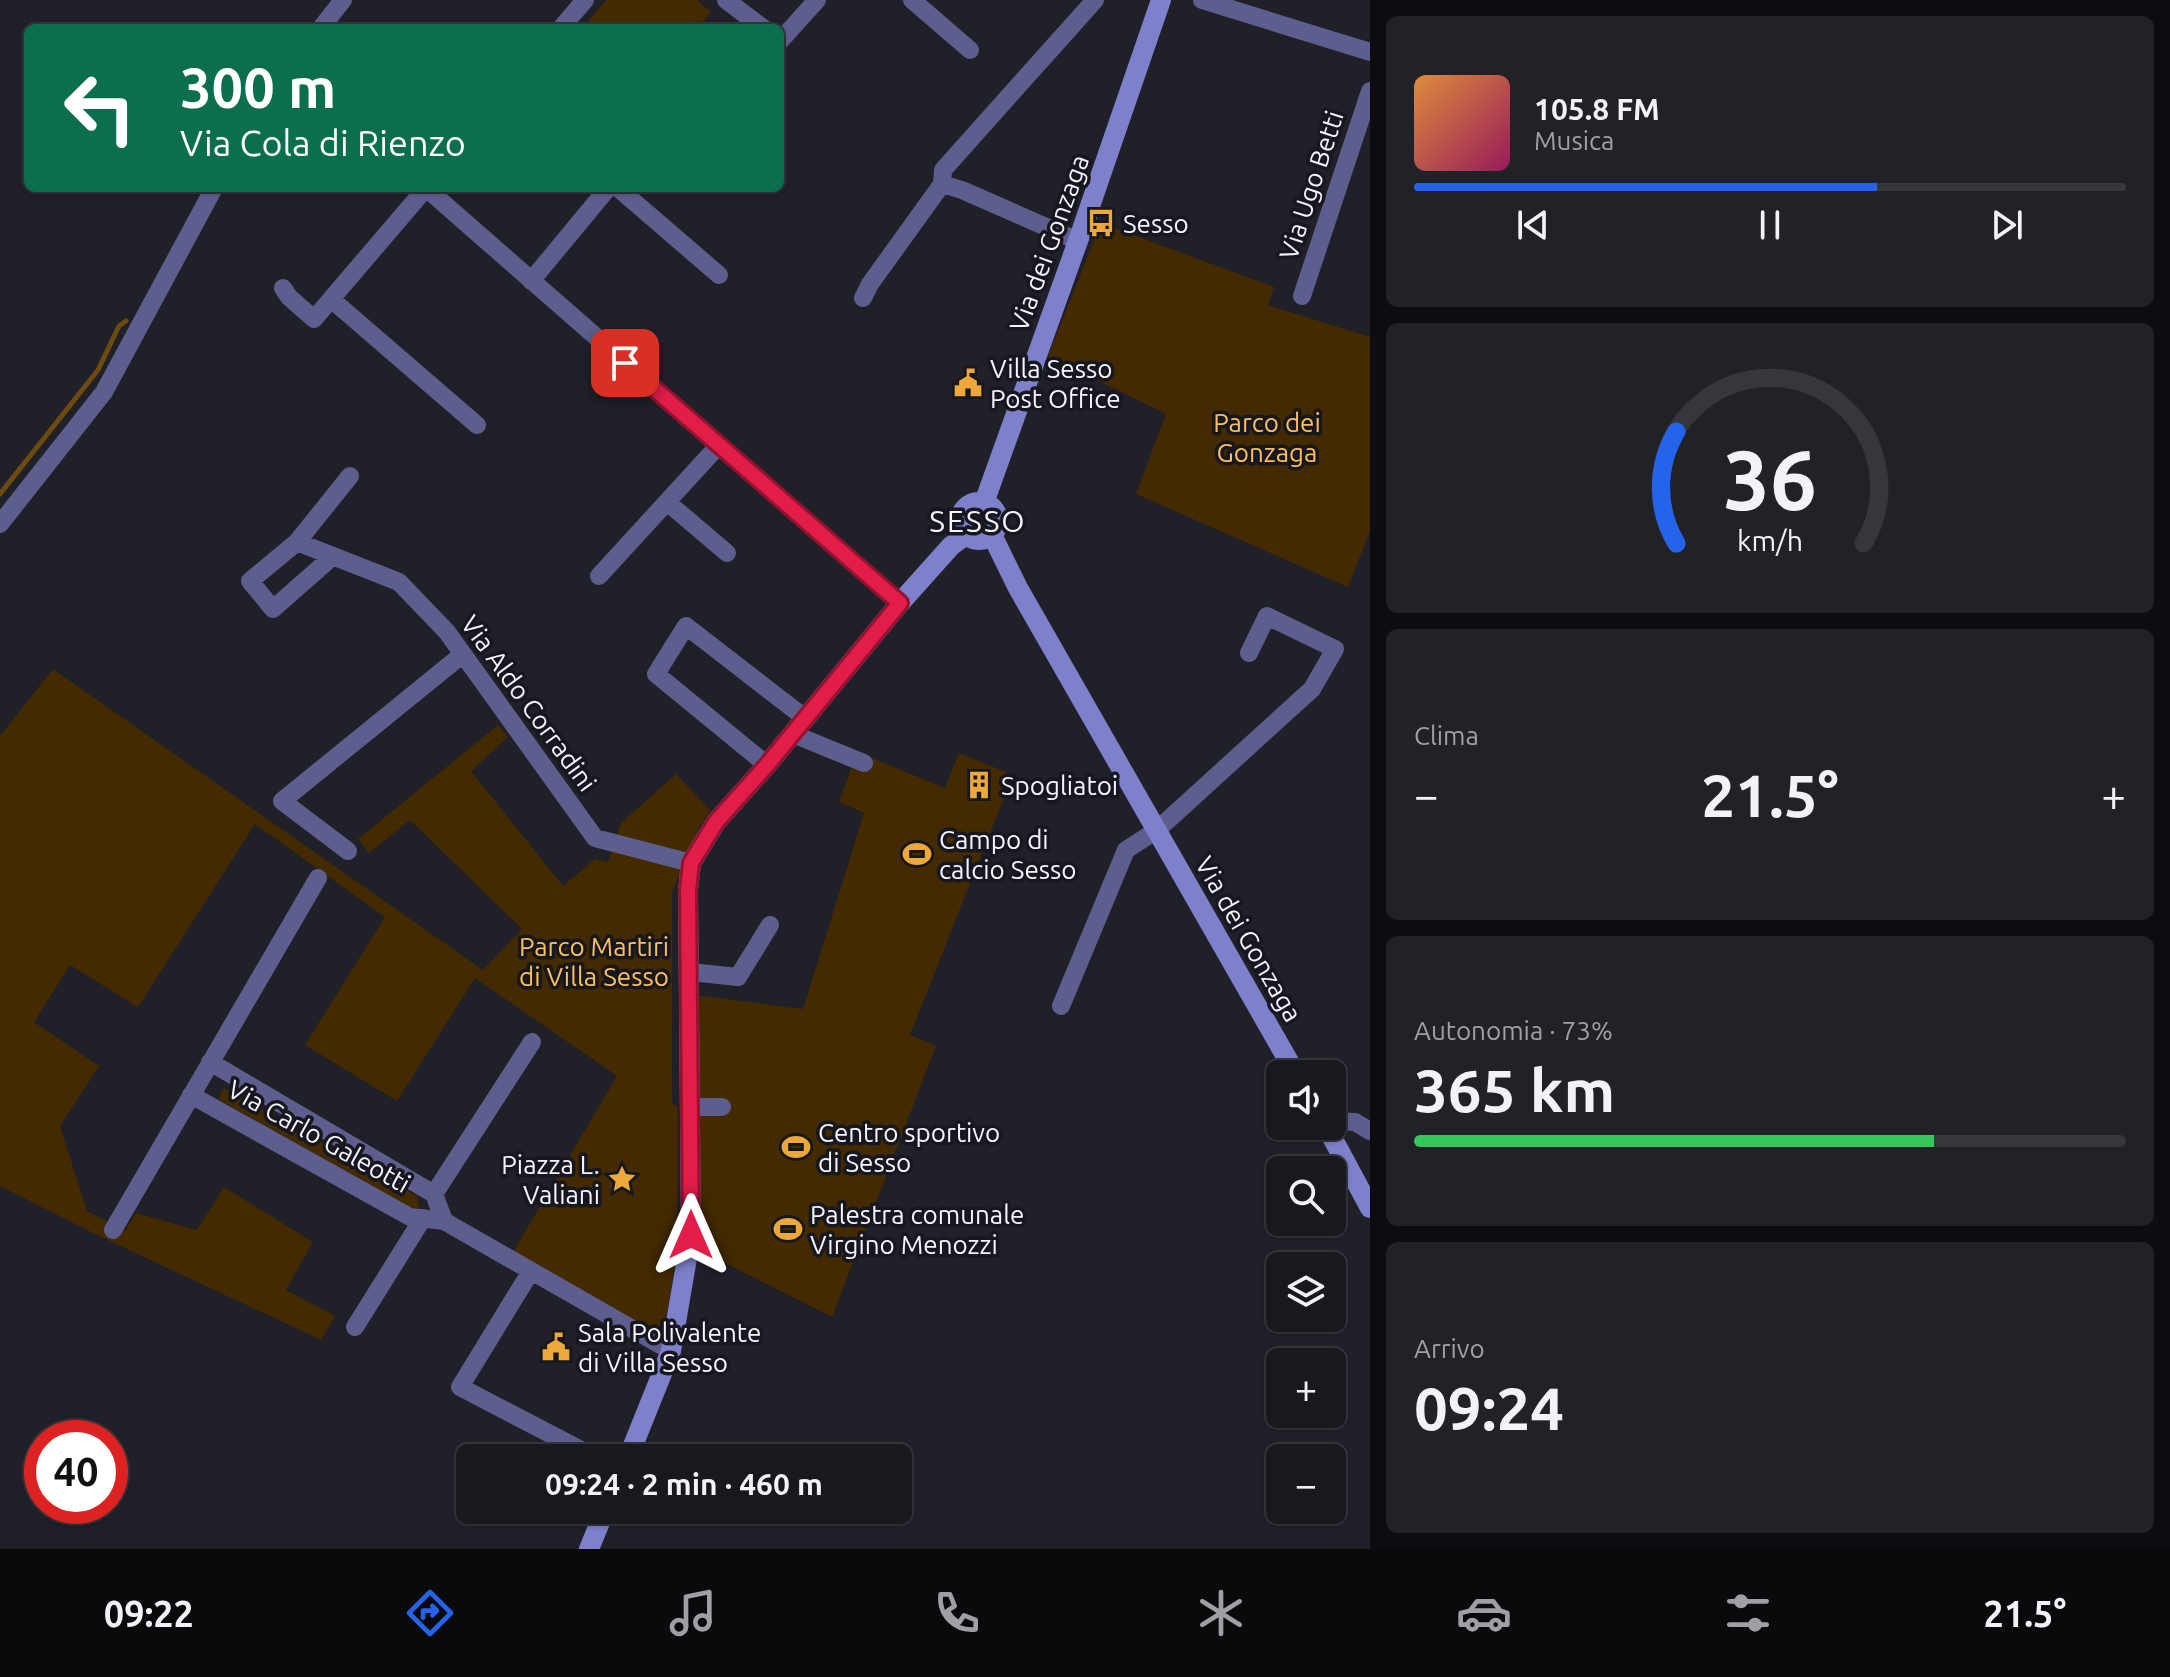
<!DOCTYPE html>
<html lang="it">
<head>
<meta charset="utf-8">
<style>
	body { margin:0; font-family:Ubuntu,sans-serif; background:#212128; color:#f1f3f6; height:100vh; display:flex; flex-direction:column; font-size:30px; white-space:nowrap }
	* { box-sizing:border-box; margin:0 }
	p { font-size:26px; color:#9fa0a4 }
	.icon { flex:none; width:44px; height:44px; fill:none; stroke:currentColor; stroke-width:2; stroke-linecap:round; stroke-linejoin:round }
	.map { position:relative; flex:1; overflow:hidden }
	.panel { display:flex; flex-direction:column; gap:16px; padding:16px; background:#0d0d11; width:800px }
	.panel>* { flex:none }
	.banner { position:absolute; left:24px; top:24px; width:760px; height:168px; border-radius:12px; box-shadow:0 2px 6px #0004,0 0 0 2px #36373d; background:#0b6e4f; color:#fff; overflow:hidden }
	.tools { position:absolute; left:1266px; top:1060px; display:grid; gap:16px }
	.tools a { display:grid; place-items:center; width:80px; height:80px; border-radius:12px; background:#18181f; box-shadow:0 2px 6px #0004,0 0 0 2px #36373d; font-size:40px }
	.speed { position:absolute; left:24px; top:1420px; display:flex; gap:16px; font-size:40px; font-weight:700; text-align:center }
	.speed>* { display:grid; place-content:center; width:104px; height:104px; border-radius:50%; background:#18181f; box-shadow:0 2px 6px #0004,0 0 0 2px #36373d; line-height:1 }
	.speed .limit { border:12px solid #d22; background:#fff; color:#111 }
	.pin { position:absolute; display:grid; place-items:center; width:68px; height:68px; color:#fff; margin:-34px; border-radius:16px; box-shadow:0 4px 12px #0006 }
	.me { position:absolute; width:88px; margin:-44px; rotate:0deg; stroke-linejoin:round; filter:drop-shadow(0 0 6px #0008) }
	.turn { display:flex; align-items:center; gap:28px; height:168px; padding:0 24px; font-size:36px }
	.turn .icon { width:104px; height:104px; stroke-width:2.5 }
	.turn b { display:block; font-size:56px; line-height:68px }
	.big { font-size:60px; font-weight:700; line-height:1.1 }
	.panel .card { flex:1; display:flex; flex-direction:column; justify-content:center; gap:12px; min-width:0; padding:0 28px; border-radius:12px; background:#212128 }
	.panel .dial { align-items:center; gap:0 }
	.dial svg { height:208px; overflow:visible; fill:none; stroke:#36373d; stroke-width:7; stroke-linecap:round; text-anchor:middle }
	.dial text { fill:#f1f3f6; stroke:none }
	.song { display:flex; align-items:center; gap:24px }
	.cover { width:96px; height:96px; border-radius:12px; background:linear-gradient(135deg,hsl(30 70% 55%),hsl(330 70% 35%)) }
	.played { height:8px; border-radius:4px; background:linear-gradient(90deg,#2563eb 65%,#36373d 65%) }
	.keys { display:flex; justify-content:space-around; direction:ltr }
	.heat { display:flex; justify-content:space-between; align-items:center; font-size:44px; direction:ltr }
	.charge { height:12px; border-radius:6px; background:linear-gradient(90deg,#34c759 73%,#36373d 0) }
	.trip { position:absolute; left:456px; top:1444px; width:456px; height:80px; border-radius:12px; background:#18181f; box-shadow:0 2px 6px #0004,0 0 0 2px #36373d; font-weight:700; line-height:80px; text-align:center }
	.tabs { display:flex; height:128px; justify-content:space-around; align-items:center; background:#0a0a0c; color:#9fa0a4 }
	.tabs .icon { width:56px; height:56px }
	.tabs .on { color:#2563eb }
	.tabs b { font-size:36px; color:#f1f3f6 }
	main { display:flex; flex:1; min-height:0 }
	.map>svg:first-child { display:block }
</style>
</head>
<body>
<main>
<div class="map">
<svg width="1370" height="1549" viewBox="0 0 1370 1549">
	<rect width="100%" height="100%" fill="#202029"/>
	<!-- green -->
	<path fill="#432a00" d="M 606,0 L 697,0 L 711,12 L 698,28 L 582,28 Z
		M 1101,223 L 1274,287 L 1268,305 L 1370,337 L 1370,531 L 1348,587 L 1136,494 L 1166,414 L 1048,356 Z
		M 53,669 L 483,970 L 522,929 L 410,820 L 369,853 L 358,839 L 498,725 L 508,737 L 471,771 L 563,886 L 595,859 L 608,862 L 621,823 L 676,774 L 710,810 L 697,831 L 672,892 L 672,1103 L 678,1107 C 676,1179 683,1276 658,1343 L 509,1259 L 617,1076 L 475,978 L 397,1101 L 305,1045 L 385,917 L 255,824 L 138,1007 L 70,965 L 34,1022 L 99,1066 L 60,1126 L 87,1211 L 125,1231 L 136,1213 L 197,1230 L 224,1187 L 313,1242 L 286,1290 L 335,1316 L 321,1340 L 95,1234 L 0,1186 L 0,736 Z
		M 857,752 L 945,788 L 959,753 L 1013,775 L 910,1035 L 936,1046 L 832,1317 L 695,1248 L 696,995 L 803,1009 L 864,813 L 839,802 Z
		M 224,1088 L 417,1196 L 420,1209 L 410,1207 L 218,1099 Z"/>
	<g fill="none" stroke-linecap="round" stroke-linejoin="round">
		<!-- stream -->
		<path stroke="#6d4a10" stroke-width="5" d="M 0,494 L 98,370 L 119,326 L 126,321"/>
		<!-- street -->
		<path stroke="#5d5e8d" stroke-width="18" d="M 726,0 L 763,28
			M 912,0 L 970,50
			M 1202,0 L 1370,52
			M 321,28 L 343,0
			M 561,28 L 585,0
			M 780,41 L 817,0
			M 942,184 L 943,170 L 1095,0
			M 426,188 L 900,603
			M 618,188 L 719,275
			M 531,281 L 608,188
			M 283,288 L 289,297 L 314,319 L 426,188
			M 1302,296 L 1370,91
			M 863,298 L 870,284 L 942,184 L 962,190 L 1078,241
			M 331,299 L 477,425
			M 667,502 L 727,553
			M 0,524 L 104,392 L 214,188
			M 297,542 L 350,476
			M 332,557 L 273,609 L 250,581 L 297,542 L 399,582 L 447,632 L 595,838 L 691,863
			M 599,576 L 719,445
			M 793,734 L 864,763
			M 767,765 L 656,674 L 686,626 L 805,718
			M 348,851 L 282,801 L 463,654
			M 690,972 L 738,977 L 770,925
			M 1061,1006 L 1126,850 L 1157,830 L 1312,689 L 1335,649 L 1267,616 L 1249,653
			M 210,1062 L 434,1194 L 444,1221 L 671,1351
			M 191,1095 L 410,1217 L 444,1221
			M 690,1107 L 722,1107
			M 1332,1121 L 1355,1122 L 1370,1131
			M 434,1194 L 532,1042
			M 113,1230 L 318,878
			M 531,1271 L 460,1387 L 581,1450
			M 355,1327 L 423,1218"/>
		<!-- secondary -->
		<path stroke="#7f80cb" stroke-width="20" d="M960 521a19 19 0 1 1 38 0a19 19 0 1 1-38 0Z
			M 984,503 L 1078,241 L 1161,0
			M 992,535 L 1018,588 L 1296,1074
			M 1326,1126 L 1370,1208
			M 628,1458 L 671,1351 L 691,1235 L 688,890 L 691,863 L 716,822 L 767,765 L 900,603 L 951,546 L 966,535
			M 589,1549 L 605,1510"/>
	</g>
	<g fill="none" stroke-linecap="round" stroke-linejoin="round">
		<defs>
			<path id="route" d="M 625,363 L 900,603 L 767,765 L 716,822 L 691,863 L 688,890 L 691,1235"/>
		</defs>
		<!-- route casing -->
		<use href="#route" stroke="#92132f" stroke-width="20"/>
		<!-- route -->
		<use href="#route" stroke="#e11d48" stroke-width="14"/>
	</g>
	<!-- icons -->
	<defs>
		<symbol id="bus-bare" viewBox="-9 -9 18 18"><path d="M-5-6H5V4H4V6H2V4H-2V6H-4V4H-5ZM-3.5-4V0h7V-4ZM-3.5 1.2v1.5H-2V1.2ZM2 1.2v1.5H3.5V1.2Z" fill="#eca93a" stroke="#17171f" stroke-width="2.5" paint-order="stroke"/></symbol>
		<symbol id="civic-bare" viewBox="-9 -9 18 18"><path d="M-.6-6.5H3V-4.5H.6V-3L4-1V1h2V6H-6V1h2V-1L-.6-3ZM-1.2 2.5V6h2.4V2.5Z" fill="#eca93a" stroke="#17171f" stroke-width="2.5" paint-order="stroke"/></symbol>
		<symbol id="building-bare" viewBox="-9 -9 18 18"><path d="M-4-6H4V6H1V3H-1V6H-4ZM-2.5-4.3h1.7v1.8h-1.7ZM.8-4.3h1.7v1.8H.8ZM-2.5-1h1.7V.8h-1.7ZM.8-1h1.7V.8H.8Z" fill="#eca93a" stroke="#17171f" stroke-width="2.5" paint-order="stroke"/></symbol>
		<symbol id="stadium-bare" viewBox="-9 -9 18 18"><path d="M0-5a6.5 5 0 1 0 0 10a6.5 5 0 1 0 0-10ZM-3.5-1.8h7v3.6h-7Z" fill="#eca93a" stroke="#17171f" stroke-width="2.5" paint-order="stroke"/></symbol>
		<symbol id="sight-bare" viewBox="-9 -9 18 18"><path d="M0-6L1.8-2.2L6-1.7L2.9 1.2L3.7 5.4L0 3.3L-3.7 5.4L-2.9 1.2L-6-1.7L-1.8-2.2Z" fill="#eca93a" stroke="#17171f" stroke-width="2.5" paint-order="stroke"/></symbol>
	</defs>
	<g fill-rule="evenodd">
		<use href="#bus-bare" x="1081" y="203" width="40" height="40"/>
		<use href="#civic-bare" x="948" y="363" width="40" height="40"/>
		<use href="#building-bare" x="959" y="765" width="40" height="40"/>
		<use href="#stadium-bare" x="897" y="834" width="40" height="40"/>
		<use href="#stadium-bare" x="776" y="1127" width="40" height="40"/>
		<use href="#sight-bare" x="602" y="1159" width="40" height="40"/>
		<use href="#stadium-bare" x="768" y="1209" width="40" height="40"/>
		<use href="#civic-bare" x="536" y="1327" width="40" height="40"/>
	</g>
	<g text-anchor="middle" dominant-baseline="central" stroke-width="7" stroke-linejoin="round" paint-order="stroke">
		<!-- street labels -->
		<g font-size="26" fill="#f4f4fa" stroke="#17171f">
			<text transform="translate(1311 185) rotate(-72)">Via Ugo Betti</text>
			<text transform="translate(1049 243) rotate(-70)">Via dei Gonzaga</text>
			<text transform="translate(529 703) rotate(54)">Via Aldo Corradini</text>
			<text transform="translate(1249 939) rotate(60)">Via dei Gonzaga</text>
			<text transform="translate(319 1136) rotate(29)">Via Carlo Galeotti</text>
		</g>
		<!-- poi labels -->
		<g font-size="26" fill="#f4f4fa" stroke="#17171f" text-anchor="start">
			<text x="1123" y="223">Sesso</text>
			<text x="990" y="368">Villa Sesso<tspan x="990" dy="30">Post Office</tspan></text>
			<text x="1001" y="785">Spogliatoi</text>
			<text x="939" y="839">Campo di<tspan x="939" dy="30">calcio Sesso</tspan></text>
			<text x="818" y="1132">Centro sportivo<tspan x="818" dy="30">di Sesso</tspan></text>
			<text x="600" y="1164" text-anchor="end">Piazza L.<tspan x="600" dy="30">Valiani</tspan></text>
			<text x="810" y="1214">Palestra comunale<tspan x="810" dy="30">Virgino Menozzi</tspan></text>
			<text x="578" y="1332">Sala Polivalente<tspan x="578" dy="30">di Villa Sesso</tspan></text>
		</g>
		<!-- park labels -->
		<g font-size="26" fill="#febe5c" stroke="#17171f">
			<text x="1267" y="422">Parco dei<tspan x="1267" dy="30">Gonzaga</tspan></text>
			<text x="594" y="946">Parco Martiri<tspan x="594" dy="30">di Villa Sesso</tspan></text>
		</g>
		<!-- quarter labels -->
		<g font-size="30" letter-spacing="2" fill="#f4f4fa" stroke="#17171f">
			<text x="978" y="521">SESSO</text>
		</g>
	</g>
</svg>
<div class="tools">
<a><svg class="icon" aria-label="sound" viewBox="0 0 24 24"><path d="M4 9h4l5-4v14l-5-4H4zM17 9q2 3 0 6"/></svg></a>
<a><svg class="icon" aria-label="search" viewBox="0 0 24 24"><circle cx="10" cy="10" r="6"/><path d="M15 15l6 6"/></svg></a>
<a><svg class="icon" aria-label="layers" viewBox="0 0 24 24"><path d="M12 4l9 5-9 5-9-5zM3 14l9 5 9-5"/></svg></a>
<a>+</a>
<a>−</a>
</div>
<div class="speed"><div class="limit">40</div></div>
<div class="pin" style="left:625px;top:363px;background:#d93025"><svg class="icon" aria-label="arrive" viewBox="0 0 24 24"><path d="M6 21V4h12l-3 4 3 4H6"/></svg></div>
<svg class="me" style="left:691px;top:1235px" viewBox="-20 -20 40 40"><path d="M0-17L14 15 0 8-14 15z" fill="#e11d48" stroke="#fff" stroke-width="4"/></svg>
<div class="trip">09:24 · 2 min · 460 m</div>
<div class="banner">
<div class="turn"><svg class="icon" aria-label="left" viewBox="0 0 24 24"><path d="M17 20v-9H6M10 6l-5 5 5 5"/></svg><div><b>300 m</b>Via Cola di Rienzo</div></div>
</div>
</div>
<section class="panel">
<div class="card">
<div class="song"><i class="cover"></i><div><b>105.8 FM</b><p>Musica</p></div></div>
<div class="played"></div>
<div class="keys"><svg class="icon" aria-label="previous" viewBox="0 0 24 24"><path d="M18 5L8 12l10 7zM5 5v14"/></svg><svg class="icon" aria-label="pause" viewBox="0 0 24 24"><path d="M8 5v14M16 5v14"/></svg><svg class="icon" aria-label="next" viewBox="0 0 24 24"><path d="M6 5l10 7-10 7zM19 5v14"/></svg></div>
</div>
<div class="card dial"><svg viewBox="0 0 100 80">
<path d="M14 69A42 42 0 1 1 86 69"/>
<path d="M14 69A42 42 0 0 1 14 26" stroke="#2563eb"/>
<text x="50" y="56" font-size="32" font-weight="700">36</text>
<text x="50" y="72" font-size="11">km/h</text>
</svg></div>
<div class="card"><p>Clima</p>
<div class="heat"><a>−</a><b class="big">21.5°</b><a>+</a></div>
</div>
<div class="card"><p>Autonomia · 73%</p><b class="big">365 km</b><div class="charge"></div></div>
<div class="card"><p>Arrivo</p><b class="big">09:24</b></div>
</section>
</main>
<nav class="tabs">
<b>09:22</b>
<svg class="icon on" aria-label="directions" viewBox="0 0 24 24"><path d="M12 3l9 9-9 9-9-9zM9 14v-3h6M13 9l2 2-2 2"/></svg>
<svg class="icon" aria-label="music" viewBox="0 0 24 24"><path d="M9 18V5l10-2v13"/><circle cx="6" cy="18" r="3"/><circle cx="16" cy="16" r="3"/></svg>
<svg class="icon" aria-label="phone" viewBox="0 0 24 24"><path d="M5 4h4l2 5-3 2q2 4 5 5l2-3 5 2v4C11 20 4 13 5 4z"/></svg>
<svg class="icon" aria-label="climate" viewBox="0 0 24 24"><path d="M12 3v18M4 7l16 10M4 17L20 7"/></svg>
<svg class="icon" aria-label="car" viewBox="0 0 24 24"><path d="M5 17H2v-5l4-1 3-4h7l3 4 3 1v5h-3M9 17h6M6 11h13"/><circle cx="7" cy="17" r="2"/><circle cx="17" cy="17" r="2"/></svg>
<svg class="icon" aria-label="filters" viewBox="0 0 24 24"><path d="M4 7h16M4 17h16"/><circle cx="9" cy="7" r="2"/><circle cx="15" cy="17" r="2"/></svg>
<b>21.5°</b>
</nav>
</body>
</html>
